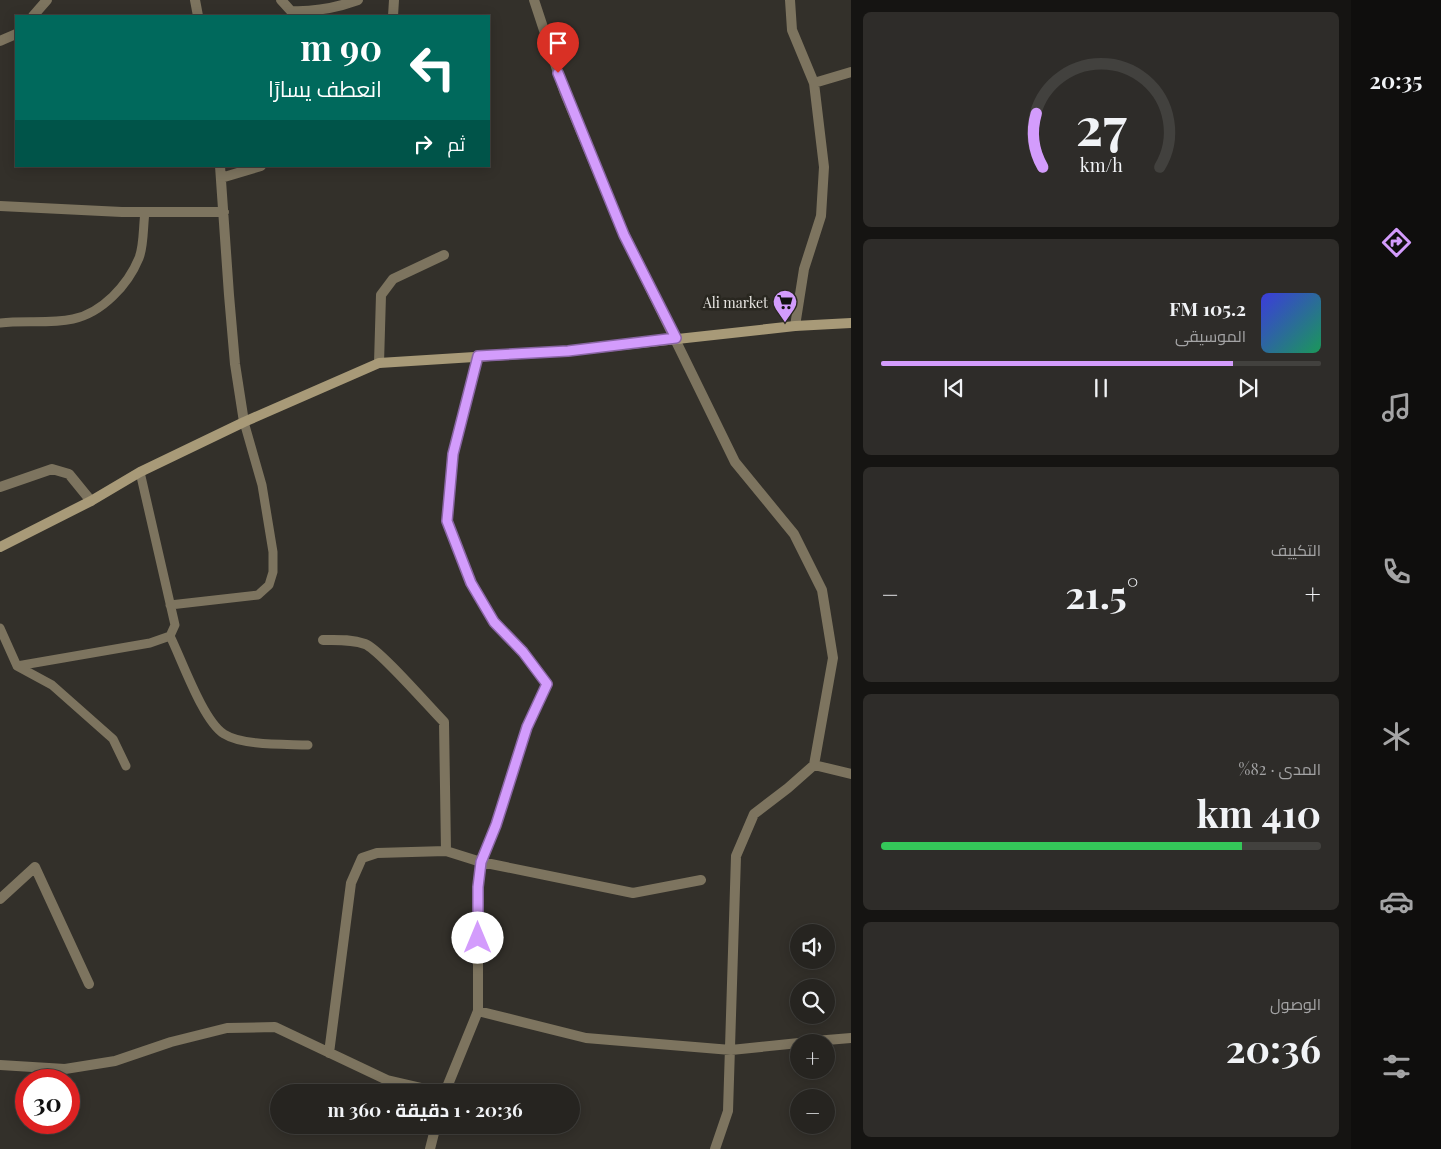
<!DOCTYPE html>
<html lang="ar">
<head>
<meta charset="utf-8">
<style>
	body { margin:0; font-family:"Playfair Display",Cairo,serif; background:#2e2c29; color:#f1f3f6; direction:rtl; height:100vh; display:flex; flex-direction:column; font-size:19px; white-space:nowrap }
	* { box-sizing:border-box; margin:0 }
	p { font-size:16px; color:#a4a4a5 }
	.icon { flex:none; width:28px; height:28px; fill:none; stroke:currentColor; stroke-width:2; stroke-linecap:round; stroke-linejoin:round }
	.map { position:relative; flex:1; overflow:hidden; direction:ltr }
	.panel { display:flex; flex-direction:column; gap:12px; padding:12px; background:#151412; width:500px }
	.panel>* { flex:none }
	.top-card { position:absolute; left:15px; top:15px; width:475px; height:152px; border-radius:0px; box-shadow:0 2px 12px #0003,0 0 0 1px #42413e; direction:rtl; background:#00695c; color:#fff; overflow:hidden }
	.fabs { position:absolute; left:790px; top:924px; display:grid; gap:10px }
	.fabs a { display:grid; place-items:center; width:45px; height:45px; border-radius:50%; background:#262420; box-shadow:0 2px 12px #0003,0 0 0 1px #42413e; font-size:25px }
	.speed { position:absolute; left:15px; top:1069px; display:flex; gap:10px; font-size:25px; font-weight:700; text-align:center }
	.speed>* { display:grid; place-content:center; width:65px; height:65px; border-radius:50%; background:#262420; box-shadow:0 2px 12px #0003,0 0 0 1px #42413e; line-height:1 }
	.speed .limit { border:8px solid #d22; background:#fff; color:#111 }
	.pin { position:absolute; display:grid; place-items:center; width:42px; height:42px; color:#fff; margin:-51px -21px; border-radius:50% 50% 50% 0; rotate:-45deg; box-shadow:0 0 5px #0007 }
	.pin .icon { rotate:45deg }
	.me { position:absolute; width:55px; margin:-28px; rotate:0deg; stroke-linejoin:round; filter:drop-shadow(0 0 4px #0008) }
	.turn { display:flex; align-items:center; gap:18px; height:105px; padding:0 25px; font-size:22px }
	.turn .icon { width:65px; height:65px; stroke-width:2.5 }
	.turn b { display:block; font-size:35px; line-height:42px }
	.then { display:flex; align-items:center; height:48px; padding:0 25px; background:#0003; gap:10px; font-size:19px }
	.big { font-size:38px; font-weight:700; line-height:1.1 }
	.panel .card { flex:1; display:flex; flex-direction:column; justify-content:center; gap:8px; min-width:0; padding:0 18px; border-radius:8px; background:#2e2c29 }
	.panel .dial { align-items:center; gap:0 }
	.dial svg { height:130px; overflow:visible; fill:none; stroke:#42413e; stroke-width:7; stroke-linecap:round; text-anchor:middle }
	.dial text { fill:#f1f3f6; stroke:none }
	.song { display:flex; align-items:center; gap:15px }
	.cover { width:60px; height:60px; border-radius:8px; background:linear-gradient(135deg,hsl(240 70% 55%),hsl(150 70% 35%)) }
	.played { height:5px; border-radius:2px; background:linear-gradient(90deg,#d39cfc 80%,#42413e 80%) }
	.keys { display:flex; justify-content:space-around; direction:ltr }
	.heat { display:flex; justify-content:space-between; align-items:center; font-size:28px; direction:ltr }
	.charge { height:8px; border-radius:4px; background:linear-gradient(90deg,#34c759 82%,#42413e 0) }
	.trip { position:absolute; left:270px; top:1084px; width:310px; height:50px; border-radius:25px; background:#262420; box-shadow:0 2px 12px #0003,0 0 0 1px #42413e; font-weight:700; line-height:50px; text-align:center; direction:rtl }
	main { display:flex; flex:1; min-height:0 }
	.dock { display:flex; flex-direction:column; width:90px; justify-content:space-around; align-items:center; background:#0f0e0d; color:#a4a4a5 }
	.dock .icon { width:35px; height:35px }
	.dock .current { color:#d39cfc }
	.dock b { font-size:22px; color:#f1f3f6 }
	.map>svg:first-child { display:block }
</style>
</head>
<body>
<main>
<nav class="dock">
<b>20:35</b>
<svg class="icon current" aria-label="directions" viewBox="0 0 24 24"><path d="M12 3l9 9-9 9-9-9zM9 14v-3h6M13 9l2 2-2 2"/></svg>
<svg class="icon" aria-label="music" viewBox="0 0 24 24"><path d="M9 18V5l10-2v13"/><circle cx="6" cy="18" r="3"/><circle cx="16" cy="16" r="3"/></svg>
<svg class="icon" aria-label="phone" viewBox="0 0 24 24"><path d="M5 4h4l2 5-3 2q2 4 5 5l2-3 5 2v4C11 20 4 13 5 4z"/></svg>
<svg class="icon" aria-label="climate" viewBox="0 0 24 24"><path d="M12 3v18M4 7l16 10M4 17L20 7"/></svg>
<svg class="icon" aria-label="car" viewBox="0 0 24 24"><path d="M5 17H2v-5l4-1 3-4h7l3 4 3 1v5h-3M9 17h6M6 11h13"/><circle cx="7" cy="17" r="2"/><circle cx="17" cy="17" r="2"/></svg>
<svg class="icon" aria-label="filters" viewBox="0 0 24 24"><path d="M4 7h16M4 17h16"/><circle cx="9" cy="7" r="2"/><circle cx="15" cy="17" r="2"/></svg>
</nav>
<section class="panel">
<div class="card dial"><svg viewBox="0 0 100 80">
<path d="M14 69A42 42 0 1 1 86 69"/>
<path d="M14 69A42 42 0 0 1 10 36" stroke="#d39cfc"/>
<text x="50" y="56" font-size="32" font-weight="700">27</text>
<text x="50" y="72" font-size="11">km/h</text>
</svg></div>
<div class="card">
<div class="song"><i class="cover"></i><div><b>105.2 FM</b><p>الموسيقى</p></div></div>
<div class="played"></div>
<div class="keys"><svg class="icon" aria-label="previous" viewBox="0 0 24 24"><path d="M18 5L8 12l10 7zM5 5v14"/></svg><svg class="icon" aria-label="pause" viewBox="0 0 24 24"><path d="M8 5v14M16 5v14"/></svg><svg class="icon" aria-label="next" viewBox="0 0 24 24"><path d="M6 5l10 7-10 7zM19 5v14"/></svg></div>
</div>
<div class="card"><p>التكييف</p>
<div class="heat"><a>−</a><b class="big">21.5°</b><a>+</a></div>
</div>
<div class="card"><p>المدى · 82%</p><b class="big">410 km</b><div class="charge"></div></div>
<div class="card"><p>الوصول</p><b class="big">20:36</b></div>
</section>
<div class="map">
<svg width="851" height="1149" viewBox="0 0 851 1149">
	<rect width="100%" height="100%" fill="#33302a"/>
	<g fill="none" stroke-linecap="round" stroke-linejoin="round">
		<!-- lane -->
		<path stroke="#7d745f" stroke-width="9" d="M 0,323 C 24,320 49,324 73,319 C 102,313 128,285 139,258 C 144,246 143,226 145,212
			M 478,356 L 453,454 L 447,521 L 471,583 L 494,622 L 523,653 L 547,684
			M 170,605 L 258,595 L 269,585 L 273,572 L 273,552 L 262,485 L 244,422
			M 0,628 L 17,666 L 52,685 L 113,739 L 126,766
			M 170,636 C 182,660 203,721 224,734 C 243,746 285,744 308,745
			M 17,666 L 150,643 L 170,636 L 175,625 L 140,472"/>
		<!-- street -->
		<path stroke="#7d745f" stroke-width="10" d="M 195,0 L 198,16
			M 281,0 L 291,11 C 314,12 336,8 358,0
			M 534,0 L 564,91 L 624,235 L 735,462 L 794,534 L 822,590 L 833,658 L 814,765 L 788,788 L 754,814 L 736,856 L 728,1111 L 715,1149
			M 790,0 L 792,30 L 814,83 L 824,167 L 821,216 L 804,269 L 795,326
			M 33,16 L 47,0
			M 393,16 L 394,0
			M 0,41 L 16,34
			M 814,83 L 851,72
			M 220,166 L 229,295 L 235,364 L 244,422
			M 221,178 L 261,166
			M 0,206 L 122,212 L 224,212
			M 379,363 L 381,295 L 393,279 L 444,255
			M 0,487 L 52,469 L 69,474 L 91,501
			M 323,640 C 336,640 351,639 365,644 C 379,649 430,708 444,722 L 446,851 L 481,862 L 633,893 L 701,880
			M 814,765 L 851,774
			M 0,899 L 35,867 L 89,984
			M 478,1011 L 586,1038 L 731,1050 L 799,1043
			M 803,1042 L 851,1038
			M 329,1053 L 351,883 L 362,858 L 377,853 L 446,851
			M 0,1065 L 65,1069 L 115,1061 L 171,1042 L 227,1028 L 275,1027 L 387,1080 L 426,1089 L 446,1090
			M 445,1092 L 478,1011 L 478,887 L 481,862 L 496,825 L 527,727 L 547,684
			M 430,1149 L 436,1125"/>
		<!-- secondary -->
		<path stroke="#a89a78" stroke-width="10" d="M 0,547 L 91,501 L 140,472 L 244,422 L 379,363 L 568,351 L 795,326 L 851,323"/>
	</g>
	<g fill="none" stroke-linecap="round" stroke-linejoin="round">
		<defs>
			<path id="route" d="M 478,938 L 478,887 L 481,862 L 496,825 L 527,727 L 547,684 L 523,652 L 494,622 L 471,583 L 447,521 L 453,454 L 478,356 L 568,351 L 676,338 L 624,235 L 558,73"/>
		</defs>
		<!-- route casing -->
		<use href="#route" stroke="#8965a4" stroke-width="12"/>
		<!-- route -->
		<use href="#route" stroke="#d39cfc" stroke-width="9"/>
	</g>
	<!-- icons -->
	<defs>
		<symbol id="supermarket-pin" viewBox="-11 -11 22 30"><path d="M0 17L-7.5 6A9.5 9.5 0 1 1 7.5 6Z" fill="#d39cfc" stroke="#292720"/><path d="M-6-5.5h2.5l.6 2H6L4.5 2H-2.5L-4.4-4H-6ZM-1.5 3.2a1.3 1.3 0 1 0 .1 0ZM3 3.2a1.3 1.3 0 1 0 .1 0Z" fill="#111"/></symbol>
	</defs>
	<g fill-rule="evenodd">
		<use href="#supermarket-pin" x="771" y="288" width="28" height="38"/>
	</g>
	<g text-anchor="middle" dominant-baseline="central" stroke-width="5" stroke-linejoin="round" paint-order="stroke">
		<!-- poi labels -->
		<g font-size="14" fill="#e7e5e1" stroke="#292720" text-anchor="end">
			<text x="768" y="302">Ali market</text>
		</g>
	</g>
</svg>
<div class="fabs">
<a><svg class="icon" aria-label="sound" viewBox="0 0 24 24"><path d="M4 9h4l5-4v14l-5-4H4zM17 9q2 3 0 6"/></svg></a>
<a><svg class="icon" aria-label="search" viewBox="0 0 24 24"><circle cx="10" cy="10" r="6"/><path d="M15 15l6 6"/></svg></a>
<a>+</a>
<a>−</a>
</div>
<div class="speed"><div class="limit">30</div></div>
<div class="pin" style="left:558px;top:73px;background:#d93025"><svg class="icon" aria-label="arrive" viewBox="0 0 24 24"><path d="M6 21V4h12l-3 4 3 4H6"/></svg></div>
<svg class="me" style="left:478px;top:938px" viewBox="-20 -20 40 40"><circle r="19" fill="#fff"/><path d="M0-13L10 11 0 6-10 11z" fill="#d39cfc"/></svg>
<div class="trip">20:36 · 1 دقيقة · 360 m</div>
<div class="top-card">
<div class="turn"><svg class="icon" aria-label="left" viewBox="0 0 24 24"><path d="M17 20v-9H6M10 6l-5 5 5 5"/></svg><div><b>90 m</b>انعطف يسارًا</div></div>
<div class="then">ثم<svg class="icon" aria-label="right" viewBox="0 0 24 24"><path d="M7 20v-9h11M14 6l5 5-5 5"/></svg></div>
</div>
</div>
</main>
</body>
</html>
